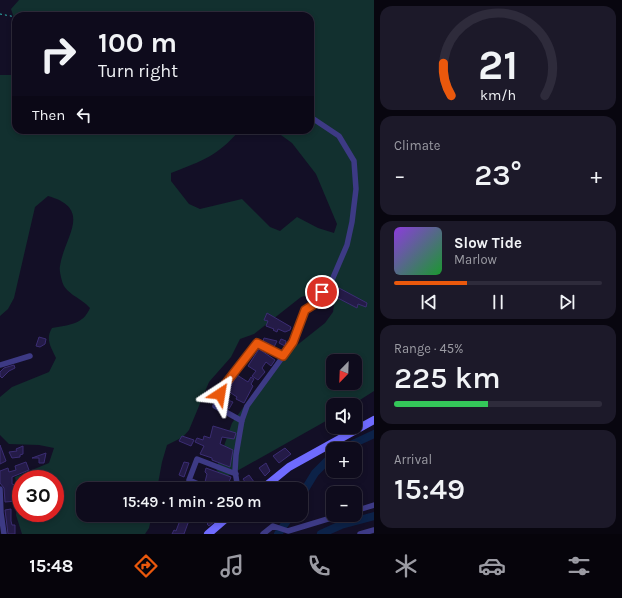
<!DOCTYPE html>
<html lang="en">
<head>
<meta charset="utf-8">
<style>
	body { margin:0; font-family:Karla,sans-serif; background:#1c1929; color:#f1f3f6; height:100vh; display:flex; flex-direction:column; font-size:15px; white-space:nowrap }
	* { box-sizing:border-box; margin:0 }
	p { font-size:13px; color:#9b9ba3 }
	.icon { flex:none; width:22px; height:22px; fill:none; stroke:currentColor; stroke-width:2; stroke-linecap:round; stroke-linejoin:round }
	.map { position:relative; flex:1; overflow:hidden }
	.side { display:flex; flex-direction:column; gap:6px; padding:6px; background:#08060f; width:248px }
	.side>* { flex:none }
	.top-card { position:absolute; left:12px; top:12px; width:302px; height:122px; border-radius:12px; box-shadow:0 2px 6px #0003,0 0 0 1px #2e2b3b; background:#0e0b1c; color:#f1f3f6; overflow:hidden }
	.needle { width:26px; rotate:203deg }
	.tools { position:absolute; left:326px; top:354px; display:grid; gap:8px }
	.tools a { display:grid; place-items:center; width:36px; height:36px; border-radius:8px; background:#0e0b1c; box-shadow:0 2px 6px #0003,0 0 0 1px #2e2b3b; font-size:20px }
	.speed { position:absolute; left:12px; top:470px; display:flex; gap:8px; font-size:20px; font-weight:700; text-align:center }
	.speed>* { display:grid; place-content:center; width:52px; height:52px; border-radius:50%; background:#0e0b1c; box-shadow:0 2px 6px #0003,0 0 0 1px #2e2b3b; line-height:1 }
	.speed .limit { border:6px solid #d22; background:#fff; color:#111 }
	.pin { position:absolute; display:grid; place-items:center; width:34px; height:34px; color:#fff; margin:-17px; border:2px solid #fff; border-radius:50%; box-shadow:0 1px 4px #0007 }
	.me { position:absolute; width:44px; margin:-22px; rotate:33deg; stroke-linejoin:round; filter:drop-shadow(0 0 3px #0008) }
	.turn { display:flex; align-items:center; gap:14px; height:84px; padding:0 20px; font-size:18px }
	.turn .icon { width:52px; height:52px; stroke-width:2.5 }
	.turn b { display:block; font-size:28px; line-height:34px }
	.then { display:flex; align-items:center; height:38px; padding:0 20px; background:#0003; gap:8px; font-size:15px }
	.big { font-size:30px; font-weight:600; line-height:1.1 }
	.side .widget { flex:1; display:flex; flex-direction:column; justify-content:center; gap:6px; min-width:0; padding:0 14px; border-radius:12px; background:#1c1929 }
	.side .dial { align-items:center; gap:0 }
	.dial svg { height:104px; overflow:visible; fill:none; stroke:#2e2b3b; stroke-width:7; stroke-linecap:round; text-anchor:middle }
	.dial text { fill:#f1f3f6; stroke:none }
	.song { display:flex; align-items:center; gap:12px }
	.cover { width:48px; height:48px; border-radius:6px; background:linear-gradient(135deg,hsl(270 70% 55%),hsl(130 70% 35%)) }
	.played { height:4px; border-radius:2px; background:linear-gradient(90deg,#ea580c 35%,#2e2b3b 35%) }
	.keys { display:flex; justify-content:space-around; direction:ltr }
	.heat { display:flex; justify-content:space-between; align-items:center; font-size:22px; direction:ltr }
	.charge { height:6px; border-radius:3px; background:linear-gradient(90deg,#34c759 45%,#2e2b3b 0) }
	.trip { position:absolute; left:76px; top:482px; width:232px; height:40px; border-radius:12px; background:#0e0b1c; box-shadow:0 2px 6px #0003,0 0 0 1px #2e2b3b; font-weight:600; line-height:40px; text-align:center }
	.dock { display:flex; height:64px; justify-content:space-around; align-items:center; background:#06040b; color:#9b9ba3 }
	.dock .icon { width:28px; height:28px }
	.dock .current { color:#ea580c }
	.dock b { font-size:18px; color:#f1f3f6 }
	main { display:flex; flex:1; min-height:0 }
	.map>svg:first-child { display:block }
</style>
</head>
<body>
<main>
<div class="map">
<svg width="374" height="534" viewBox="0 0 374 534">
	<rect width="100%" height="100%" fill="#130f26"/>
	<!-- green -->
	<path fill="#12302f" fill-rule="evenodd" d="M 19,0 L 374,0 L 374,391 L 352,405 L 333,405 L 333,417 L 228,476 L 221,477 L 216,469 L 232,423 L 277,361 L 325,323 L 333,312 L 334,305 L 325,297 L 316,293 L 301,297 L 254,334 L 240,339 L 231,357 L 209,382 L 189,430 L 183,437 L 167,445 L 162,462 L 157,489 L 83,489 L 83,515 L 152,515 L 149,528 L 145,534 L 22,534 L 16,515 L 18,492 L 15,477 L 49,463 L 54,448 L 39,445 L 9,444 L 0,435 L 0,397 L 12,387 L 49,372 L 56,358 C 51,347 45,339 52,328 C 68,325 83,325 90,308 C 82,298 65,294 62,281 C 61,277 59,270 60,266 C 64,237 94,209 48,196 L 35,207 L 14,298 L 8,309 L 0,316 L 0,75 L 16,75 L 16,130 L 240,130 C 216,157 204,160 171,173 L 171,181 L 189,204 L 200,209 L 242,199 L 270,227 L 280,231 L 297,217 L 318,228 L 334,233 L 337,224 L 316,174 L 292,143 L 274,130 L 310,130 L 310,16 L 16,16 L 16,24 L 11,9 ZM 333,361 L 355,361 L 355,383 L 333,383 ZM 21,479 L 55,479 L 55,513 L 21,513 Z"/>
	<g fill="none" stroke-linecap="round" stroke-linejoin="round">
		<!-- river -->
		<path stroke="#0c2248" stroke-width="8" d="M 342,449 L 374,434
			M 301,496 L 315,473 L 333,455
			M 278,534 L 291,515
			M 321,534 L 341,525 L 374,516"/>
	</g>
	<!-- building -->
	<path fill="#241b47" stroke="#3b2d73" d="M 339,288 L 367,303 L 366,307 L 358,304 L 357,308 L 334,296 Z
		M 267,313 L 291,327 L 290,330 L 285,332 L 278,329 L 277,332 L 273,330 L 274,329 L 266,326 L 268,321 L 264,320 Z
		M 39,337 L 46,339 L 45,344 L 40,347 L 36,346 Z
		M 264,338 L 277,341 L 274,347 L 263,341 Z
		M 281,339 L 286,341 L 285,346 L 279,343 Z
		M 259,349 L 275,360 L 271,366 L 266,362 L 262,368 L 265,372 L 258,380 L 252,376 L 256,371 L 248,366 Z
		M 14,365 L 15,368 L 9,371 L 2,378 L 0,376 L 0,372 L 4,368 Z
		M 237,375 L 248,382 L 251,377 L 254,379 L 251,384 L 253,386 L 244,403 L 236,399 L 237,397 L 228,391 Z
		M 228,400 L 233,402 L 229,409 L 221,404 L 222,402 L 226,405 Z
		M 213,426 L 236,433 L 234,439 L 222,437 L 220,444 L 233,450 L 230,467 L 212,460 L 212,458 L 200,454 L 204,446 L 195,442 L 197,438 L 203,440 L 204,436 L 210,438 Z
		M 182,436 L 194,440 L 191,446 L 179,441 Z
		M 0,445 L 6,461 L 0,464 Z
		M 23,446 L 23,454 L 20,455 L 20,457 L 12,458 L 9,452 L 17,451 L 16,449 Z
		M 285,448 L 291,454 L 279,463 L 273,456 Z
		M 46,453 L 44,463 L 39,463 L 39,458 L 32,458 Z
		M 26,462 L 29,470 L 12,477 L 12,484 L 15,485 L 14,496 L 17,496 L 17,501 L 5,502 L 4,488 L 0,483 L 0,471 L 8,468 L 9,472 L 16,470 L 15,466 Z
		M 184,462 L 189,463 L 184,477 L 179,475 Z
		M 266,463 L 270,471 L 265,476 L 259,468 Z
		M 206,468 L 231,477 L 229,482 L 233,483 L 232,489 L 223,489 L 216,485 L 214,487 L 205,482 L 207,474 L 205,472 Z
		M 249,475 L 257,486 L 253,489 L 250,489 L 243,479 Z
		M 11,509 L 11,521 L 12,525 L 15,525 L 15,534 L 8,534 L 5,510 Z
		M 182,515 L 191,515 L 184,534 L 172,534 L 174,530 L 176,531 Z
		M 216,515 L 222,515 L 209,526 L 207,524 Z"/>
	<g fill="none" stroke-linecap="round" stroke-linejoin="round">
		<!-- path -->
		<path stroke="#2fb8b0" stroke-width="1" stroke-dasharray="2 3" stroke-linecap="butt" d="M 0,14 L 16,17"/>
		<!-- minor -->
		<path stroke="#3d3a85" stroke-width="5.5" d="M 0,365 L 30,356
			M 242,421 L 215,406 L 226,383 L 257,343 L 283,356
			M 0,489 L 1,513 L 4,534
			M 210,489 L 189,480 L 197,459 L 236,474
			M 238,489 L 235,471 L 236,455 L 242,420 L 247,406 L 290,347 L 305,310 L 313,305 L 332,280 L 347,245 L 352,222 L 356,189 L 354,161 L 339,136 L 312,118
			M 355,511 L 374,505
			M 263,534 L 273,526 L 288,531 L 341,515
			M 360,534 L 374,530"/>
		<!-- secondary -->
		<path stroke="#6f6bff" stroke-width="8" d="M 262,489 L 289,467 L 374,420
			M 208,534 L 230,515"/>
	</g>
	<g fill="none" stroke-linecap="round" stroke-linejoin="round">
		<defs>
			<path id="route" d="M 220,394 L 226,383 L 257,343 L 283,356 L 293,342 L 305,310 L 313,305 L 322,292"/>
		</defs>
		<!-- route casing -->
		<use href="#route" stroke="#983908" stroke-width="10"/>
		<!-- route -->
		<use href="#route" stroke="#ea580c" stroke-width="7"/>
	</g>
</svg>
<div class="tools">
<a><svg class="needle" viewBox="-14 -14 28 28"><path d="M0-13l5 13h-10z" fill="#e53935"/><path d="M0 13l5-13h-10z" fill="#9b9ba3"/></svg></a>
<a><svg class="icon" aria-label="sound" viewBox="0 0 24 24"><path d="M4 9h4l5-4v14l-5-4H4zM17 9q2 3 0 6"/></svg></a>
<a>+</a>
<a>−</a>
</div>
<div class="speed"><div class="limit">30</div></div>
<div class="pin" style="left:322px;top:292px;background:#d93025"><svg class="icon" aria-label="arrive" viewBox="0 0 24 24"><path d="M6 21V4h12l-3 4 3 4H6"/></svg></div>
<svg class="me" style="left:220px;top:394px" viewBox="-20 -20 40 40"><path d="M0-17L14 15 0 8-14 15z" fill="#ea580c" stroke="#fff" stroke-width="4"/></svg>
<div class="trip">15:49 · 1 min · 250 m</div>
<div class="top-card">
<div class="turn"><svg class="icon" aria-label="right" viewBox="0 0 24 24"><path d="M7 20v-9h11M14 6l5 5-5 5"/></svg><div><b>100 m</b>Turn right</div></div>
<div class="then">Then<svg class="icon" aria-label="left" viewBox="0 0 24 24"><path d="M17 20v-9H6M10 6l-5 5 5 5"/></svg></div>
</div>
</div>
<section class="side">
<div class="widget dial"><svg viewBox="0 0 100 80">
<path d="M14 69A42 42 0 1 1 86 69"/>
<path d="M14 69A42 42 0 0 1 8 44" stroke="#ea580c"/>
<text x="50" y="56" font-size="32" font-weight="700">21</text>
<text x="50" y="72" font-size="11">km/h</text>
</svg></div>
<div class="widget"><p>Climate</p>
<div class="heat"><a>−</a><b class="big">23°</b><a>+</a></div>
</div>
<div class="widget">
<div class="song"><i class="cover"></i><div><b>Slow Tide</b><p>Marlow</p></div></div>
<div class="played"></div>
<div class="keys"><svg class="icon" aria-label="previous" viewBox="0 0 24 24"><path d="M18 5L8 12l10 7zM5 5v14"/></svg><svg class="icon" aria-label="pause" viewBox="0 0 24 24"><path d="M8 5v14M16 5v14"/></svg><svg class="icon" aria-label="next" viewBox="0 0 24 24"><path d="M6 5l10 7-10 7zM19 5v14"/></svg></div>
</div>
<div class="widget"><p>Range · 45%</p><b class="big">225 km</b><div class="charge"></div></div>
<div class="widget"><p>Arrival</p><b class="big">15:49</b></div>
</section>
</main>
<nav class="dock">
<b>15:48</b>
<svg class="icon current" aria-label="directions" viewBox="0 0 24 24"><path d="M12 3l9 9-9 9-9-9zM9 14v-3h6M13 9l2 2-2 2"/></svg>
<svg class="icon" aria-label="music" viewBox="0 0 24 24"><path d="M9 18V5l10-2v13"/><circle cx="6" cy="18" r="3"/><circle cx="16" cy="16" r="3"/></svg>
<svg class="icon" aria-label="phone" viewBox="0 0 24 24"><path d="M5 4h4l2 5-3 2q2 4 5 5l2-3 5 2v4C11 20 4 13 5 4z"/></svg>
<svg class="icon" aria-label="climate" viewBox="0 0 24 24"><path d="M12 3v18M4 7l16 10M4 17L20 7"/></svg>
<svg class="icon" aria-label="car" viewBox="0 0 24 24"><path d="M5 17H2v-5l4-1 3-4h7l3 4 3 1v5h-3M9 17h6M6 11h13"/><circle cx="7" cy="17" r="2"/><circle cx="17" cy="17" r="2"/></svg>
<svg class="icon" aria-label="filters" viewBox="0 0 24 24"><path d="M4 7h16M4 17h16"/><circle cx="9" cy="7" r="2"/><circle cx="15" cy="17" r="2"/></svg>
</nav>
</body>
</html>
